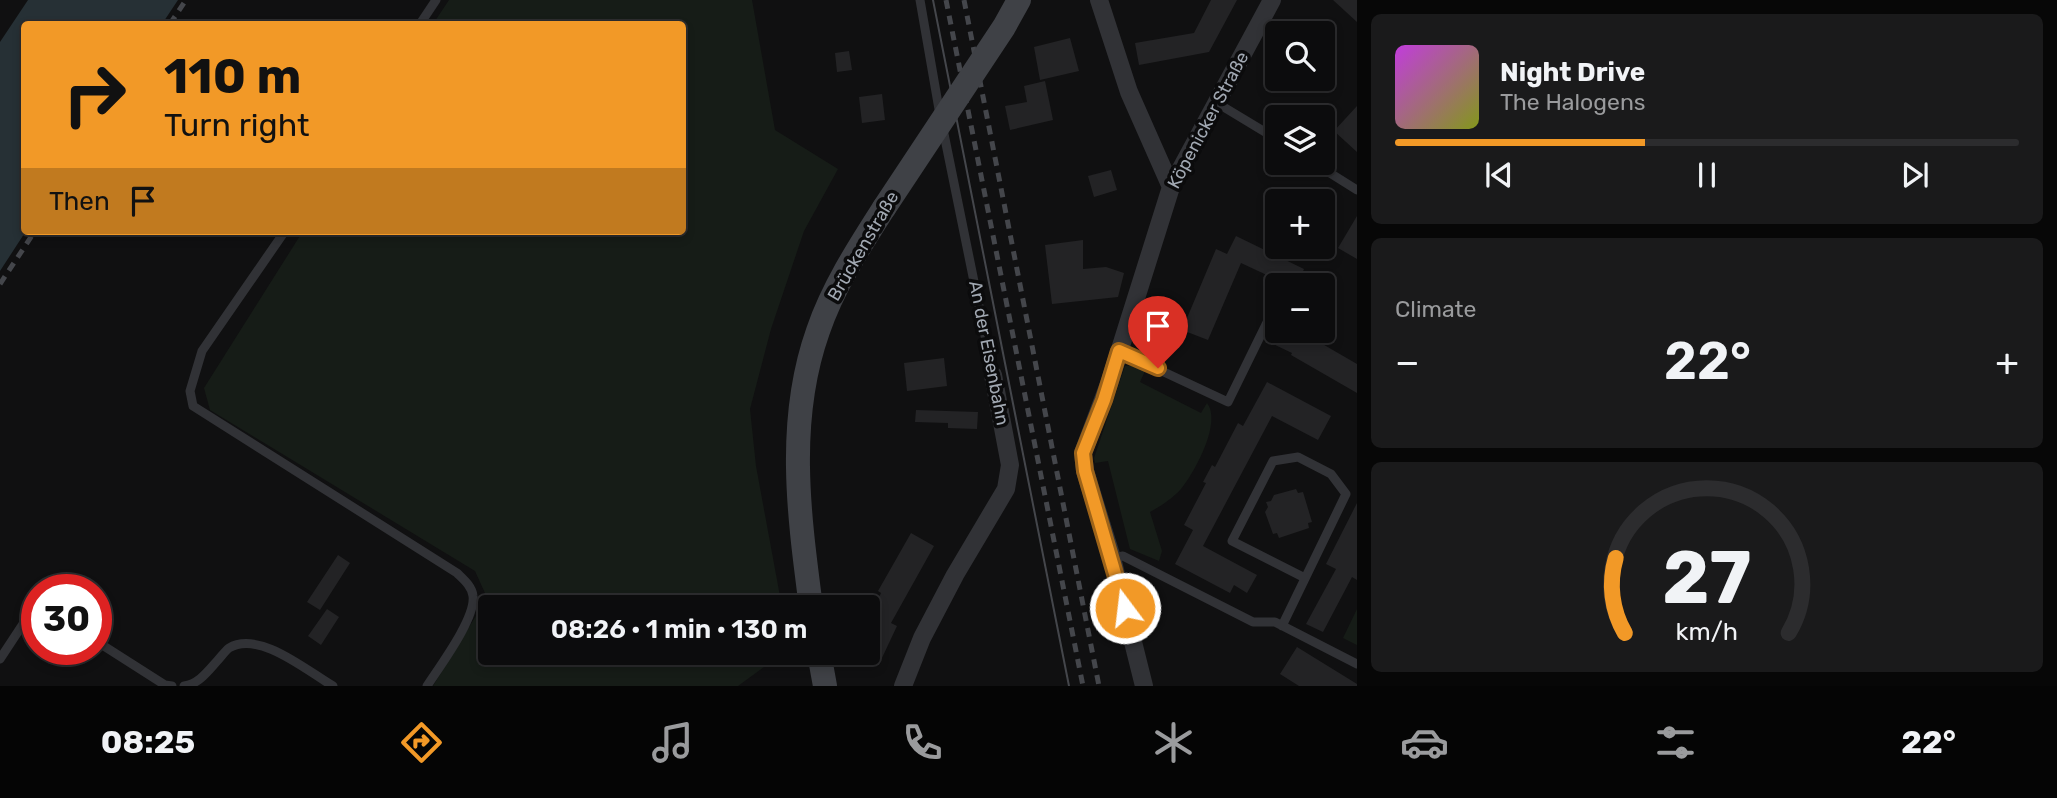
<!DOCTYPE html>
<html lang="en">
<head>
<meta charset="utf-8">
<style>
	body { margin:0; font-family:Rubik,sans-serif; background:#1a1a1b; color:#f1f3f6; height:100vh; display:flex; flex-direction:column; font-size:26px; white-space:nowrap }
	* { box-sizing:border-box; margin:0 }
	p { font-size:23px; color:#9a9b9d }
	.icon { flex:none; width:38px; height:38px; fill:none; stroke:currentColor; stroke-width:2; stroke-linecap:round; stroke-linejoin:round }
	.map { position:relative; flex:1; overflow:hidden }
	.drawer { display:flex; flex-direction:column; gap:14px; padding:14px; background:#070707; width:700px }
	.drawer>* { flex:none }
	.banner { position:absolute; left:21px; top:21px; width:665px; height:214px; border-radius:7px; box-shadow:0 4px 10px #0003,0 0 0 2px #2c2c2e; background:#f29927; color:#111; overflow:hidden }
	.controls { position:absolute; left:1265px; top:21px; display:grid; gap:14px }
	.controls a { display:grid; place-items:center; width:70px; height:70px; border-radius:7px; background:#0c0c0d; box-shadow:0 4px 10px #0003,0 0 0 2px #2c2c2e; font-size:35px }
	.speed { position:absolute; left:21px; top:574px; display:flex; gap:14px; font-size:35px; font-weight:700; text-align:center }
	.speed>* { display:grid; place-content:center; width:91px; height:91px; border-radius:50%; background:#0c0c0d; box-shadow:0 4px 10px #0003,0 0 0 2px #2c2c2e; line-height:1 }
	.speed .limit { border:10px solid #d22; background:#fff; color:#111 }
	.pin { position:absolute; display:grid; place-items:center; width:60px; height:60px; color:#fff; margin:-72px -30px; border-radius:50% 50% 50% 0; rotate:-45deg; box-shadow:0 0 7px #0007 }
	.pin .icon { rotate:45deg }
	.me { position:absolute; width:77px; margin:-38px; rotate:345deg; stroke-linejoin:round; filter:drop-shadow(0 0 5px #0008) }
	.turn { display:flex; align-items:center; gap:24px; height:147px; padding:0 28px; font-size:32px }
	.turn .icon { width:91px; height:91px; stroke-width:2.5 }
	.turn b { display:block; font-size:49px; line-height:60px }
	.then { display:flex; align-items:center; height:66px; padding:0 28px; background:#0003; gap:14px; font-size:26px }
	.big { font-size:52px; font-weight:600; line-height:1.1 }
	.drawer .card { flex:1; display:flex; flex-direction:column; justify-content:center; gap:10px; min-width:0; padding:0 24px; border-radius:10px; background:#1a1a1b }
	.drawer .dial { align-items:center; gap:0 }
	.dial svg { height:182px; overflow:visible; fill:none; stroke:#2c2c2e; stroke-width:7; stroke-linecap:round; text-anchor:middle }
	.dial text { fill:#f1f3f6; stroke:none }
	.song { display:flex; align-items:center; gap:21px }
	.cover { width:84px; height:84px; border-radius:10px; background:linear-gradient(135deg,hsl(290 70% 55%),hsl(70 70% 35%)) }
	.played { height:7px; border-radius:4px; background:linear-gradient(90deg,#f29927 40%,#2c2c2e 40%) }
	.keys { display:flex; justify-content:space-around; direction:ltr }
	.heat { display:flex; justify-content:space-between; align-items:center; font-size:38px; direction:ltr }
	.trip { position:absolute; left:478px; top:595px; width:402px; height:70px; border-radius:7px; background:#0c0c0d; box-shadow:0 4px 10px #0003,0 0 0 2px #2c2c2e; font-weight:600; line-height:70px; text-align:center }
	.tabs { display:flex; height:112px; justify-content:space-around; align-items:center; background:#050505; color:#9a9b9d }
	.tabs .icon { width:49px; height:49px }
	.tabs .current { color:#f29927 }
	.tabs b { font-size:32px; color:#f1f3f6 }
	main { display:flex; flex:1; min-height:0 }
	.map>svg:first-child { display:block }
</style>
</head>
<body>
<main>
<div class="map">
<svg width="1357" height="686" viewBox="0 0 1357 686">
	<rect width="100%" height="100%" fill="#101011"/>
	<!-- green -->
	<path fill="#161c17" d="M 449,0 L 752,0 L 775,130 L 838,169 L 804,231 L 771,329 L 750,409 L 756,466 L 782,607 L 490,607 L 490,653 L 783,653 L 738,686 L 433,686 L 482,606 L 485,593 L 475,571 L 210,410 L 204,388 L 303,231 L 682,231 L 682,24 L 433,24 Z
		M 1125,366 L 1134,366 L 1145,371 L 1140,382 L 1201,413 L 1207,403 C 1222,422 1195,472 1181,489 C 1173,498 1161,506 1150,512 L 1162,551 L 1159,561 L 1130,549 L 1108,461 L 1095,463 L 1094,458 Z
		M 1357,609 L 1357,645 L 1343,638 Z"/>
	<!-- water -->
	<path fill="#263035" d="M 28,0 L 178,0 L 162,24 L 24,24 L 24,231 L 26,231 L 0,271 L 0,42 Z"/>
	<!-- building -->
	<path fill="#232325" d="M 1211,0 L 1237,0 L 1209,52 L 1139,65 L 1135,43 L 1194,33 Z
		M 1333,0 L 1357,0 L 1357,22 Z
		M 1070,38 L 1079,71 L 1040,80 L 1034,47 Z
		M 849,51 L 852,70 L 837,72 L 835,53 Z
		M 1045,81 L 1053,120 L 1010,130 L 1005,106 L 1027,102 L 1024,86 Z
		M 882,94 L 885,120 L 862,123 L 859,97 Z
		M 1357,106 L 1357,152 L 1334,131 Z
		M 1111,170 L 1117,190 L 1094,197 L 1088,176 Z
		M 1357,216 L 1357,259 L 1338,248 Z
		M 1236,236 L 1304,269 L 1297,285 L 1267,285 L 1271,277 L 1241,263 L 1208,340 L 1182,330 L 1216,249 L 1227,254 Z
		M 1083,240 L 1083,269 L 1106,267 L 1124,273 L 1118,297 L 1052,304 L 1045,245 Z
		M 1274,331 L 1300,331 L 1357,364 L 1357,393 L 1291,355 L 1292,353 L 1269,342 Z
		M 944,358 L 947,386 L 907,391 L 904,363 Z
		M 1267,382 L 1331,416 L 1318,440 L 1272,416 L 1203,546 L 1257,575 L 1247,593 L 1234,585 L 1230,593 L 1175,564 L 1193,530 L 1184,525 L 1206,483 L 1203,482 L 1212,465 L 1215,467 L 1238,423 L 1243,426 Z
		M 916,410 L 978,412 L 977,429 L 948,428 L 948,423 L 915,422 Z
		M 1296,489 L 1298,493 L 1303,492 L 1312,522 L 1308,523 L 1309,528 L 1279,538 L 1277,533 L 1273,534 L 1265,512 L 1268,507 L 1266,502 L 1271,501 L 1274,495 Z
		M 1357,503 L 1357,580 L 1352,577 L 1323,632 L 1306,624 L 1336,569 L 1326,564 Z
		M 911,533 L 934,546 L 891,623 L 897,626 L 881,660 L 868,654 L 868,621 L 881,593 L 878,591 Z
		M 338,555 L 350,563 L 320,610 L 307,602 Z
		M 327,609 L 339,617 L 321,645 L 308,636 Z
		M 1297,647 L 1357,684 L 1357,686 L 1299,686 L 1280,674 Z"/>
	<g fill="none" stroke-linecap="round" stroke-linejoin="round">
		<!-- service -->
		<path stroke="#313236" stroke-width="9" d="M 920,0 L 940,115
			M 420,24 L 436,0
			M 1217,103 L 1278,140
			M 943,129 L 993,375
			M 1314,163 L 1357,190
			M 285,231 L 202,351 L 190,391 L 193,406 L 457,573 C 463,579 472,586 473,596 C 476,618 440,666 427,686
			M 1119,351 L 1228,402 L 1276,304
			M 1112,558 L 1123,556 L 1253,622 L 1275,622 L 1357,664
			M 1282,626 L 1346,494 L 1331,474 L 1298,457 L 1273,461 L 1232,541 L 1305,578
			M 96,641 L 165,685 L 172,686
			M 0,659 L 25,621 L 37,611
			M 184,686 C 199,684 208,671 218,660 C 221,657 225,651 229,648 C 259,630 307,671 333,686"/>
		<!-- minor -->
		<path stroke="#313236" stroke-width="18" d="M 1099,0 L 1129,92 L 1171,187
			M 903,686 L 922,638 L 955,575 L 1006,489 L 1010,465 L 993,375
			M 1144,686 L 1112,558 L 1085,471 L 1083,453 L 1110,381 L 1171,187 L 1272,0"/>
		<!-- secondary -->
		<path stroke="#3f4146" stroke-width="24" d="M 811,607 C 799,515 786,421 818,331 C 833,287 859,247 884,208
			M 819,653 L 825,686"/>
		<!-- tram -->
		<path stroke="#44464b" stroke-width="2" d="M 933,0 L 1069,686"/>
		<!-- rail -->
		<path stroke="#44464b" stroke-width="5" stroke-dasharray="9 7" stroke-linecap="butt" d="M 946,0 L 1083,686
			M 964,0 L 1099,686
			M 170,24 L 186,0
			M 0,284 L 35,231"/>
		<!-- secondary-bridge -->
		<path stroke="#3f4146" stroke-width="24" d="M 884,208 L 1004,27 L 1019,0"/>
	</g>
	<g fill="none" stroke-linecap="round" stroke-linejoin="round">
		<defs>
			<path id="route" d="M 1125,608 L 1085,471 L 1083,453 L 1104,400 L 1119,351 L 1158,368"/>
		</defs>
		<!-- route casing -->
		<use href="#route" stroke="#9d6319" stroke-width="18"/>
		<!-- route -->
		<use href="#route" stroke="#f29927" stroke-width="12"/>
	</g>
	<g text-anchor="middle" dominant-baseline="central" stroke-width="7" stroke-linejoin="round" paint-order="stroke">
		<!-- street labels -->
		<g font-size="18" fill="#a1a8b2" stroke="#0b0b0c">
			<text transform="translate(1208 120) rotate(-62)">Köpenicker Straße</text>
			<text transform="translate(863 246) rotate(-60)">Brückenstraße</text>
			<text transform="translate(989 353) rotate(79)">An der Eisenbahn</text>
		</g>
	</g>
</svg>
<div class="controls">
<a><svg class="icon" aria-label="search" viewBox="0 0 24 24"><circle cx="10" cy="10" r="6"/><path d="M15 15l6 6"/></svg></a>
<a><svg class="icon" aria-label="layers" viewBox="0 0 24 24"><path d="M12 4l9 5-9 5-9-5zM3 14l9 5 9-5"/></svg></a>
<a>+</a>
<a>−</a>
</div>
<div class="speed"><div class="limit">30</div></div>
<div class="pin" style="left:1158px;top:368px;background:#d93025"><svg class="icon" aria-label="arrive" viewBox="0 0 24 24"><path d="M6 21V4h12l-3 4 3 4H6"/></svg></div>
<svg class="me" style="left:1125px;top:608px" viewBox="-20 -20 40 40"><circle r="17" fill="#f29927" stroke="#fff" stroke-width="3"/><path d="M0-11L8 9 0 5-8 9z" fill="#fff"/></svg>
<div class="trip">08:26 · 1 min · 130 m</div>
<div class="banner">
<div class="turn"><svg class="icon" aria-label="right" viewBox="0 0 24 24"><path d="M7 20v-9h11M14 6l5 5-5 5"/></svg><div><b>110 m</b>Turn right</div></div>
<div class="then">Then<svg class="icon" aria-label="arrive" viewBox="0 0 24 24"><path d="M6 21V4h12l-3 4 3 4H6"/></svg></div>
</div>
</div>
<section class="drawer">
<div class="card">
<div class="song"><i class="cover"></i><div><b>Night Drive</b><p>The Halogens</p></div></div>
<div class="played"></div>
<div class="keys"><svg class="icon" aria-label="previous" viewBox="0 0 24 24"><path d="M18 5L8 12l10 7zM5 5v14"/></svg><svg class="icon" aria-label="pause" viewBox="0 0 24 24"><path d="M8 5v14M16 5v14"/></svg><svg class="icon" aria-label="next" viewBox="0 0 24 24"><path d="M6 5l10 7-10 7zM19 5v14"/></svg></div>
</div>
<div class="card"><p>Climate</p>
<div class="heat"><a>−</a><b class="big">22°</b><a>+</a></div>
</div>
<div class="card dial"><svg viewBox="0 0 100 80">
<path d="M14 69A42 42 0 1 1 86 69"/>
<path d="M14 69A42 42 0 0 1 10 36" stroke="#f29927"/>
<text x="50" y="56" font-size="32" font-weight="700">27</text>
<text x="50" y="72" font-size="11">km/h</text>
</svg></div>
</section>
</main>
<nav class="tabs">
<b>08:25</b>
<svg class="icon current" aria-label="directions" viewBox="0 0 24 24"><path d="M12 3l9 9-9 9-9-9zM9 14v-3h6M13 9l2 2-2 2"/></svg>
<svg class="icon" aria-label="music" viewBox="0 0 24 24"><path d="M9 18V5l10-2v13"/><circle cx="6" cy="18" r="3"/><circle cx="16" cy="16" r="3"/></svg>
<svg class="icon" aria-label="phone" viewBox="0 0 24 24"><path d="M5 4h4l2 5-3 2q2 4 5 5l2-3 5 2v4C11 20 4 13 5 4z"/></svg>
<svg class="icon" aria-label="climate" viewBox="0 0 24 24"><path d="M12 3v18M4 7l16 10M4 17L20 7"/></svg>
<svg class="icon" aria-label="car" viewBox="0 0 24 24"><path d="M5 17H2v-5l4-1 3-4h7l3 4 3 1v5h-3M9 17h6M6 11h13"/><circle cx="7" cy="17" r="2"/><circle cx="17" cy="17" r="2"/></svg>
<svg class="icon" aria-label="filters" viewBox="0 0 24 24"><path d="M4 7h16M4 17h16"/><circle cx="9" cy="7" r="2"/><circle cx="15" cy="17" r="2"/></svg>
<b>22°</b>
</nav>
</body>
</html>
